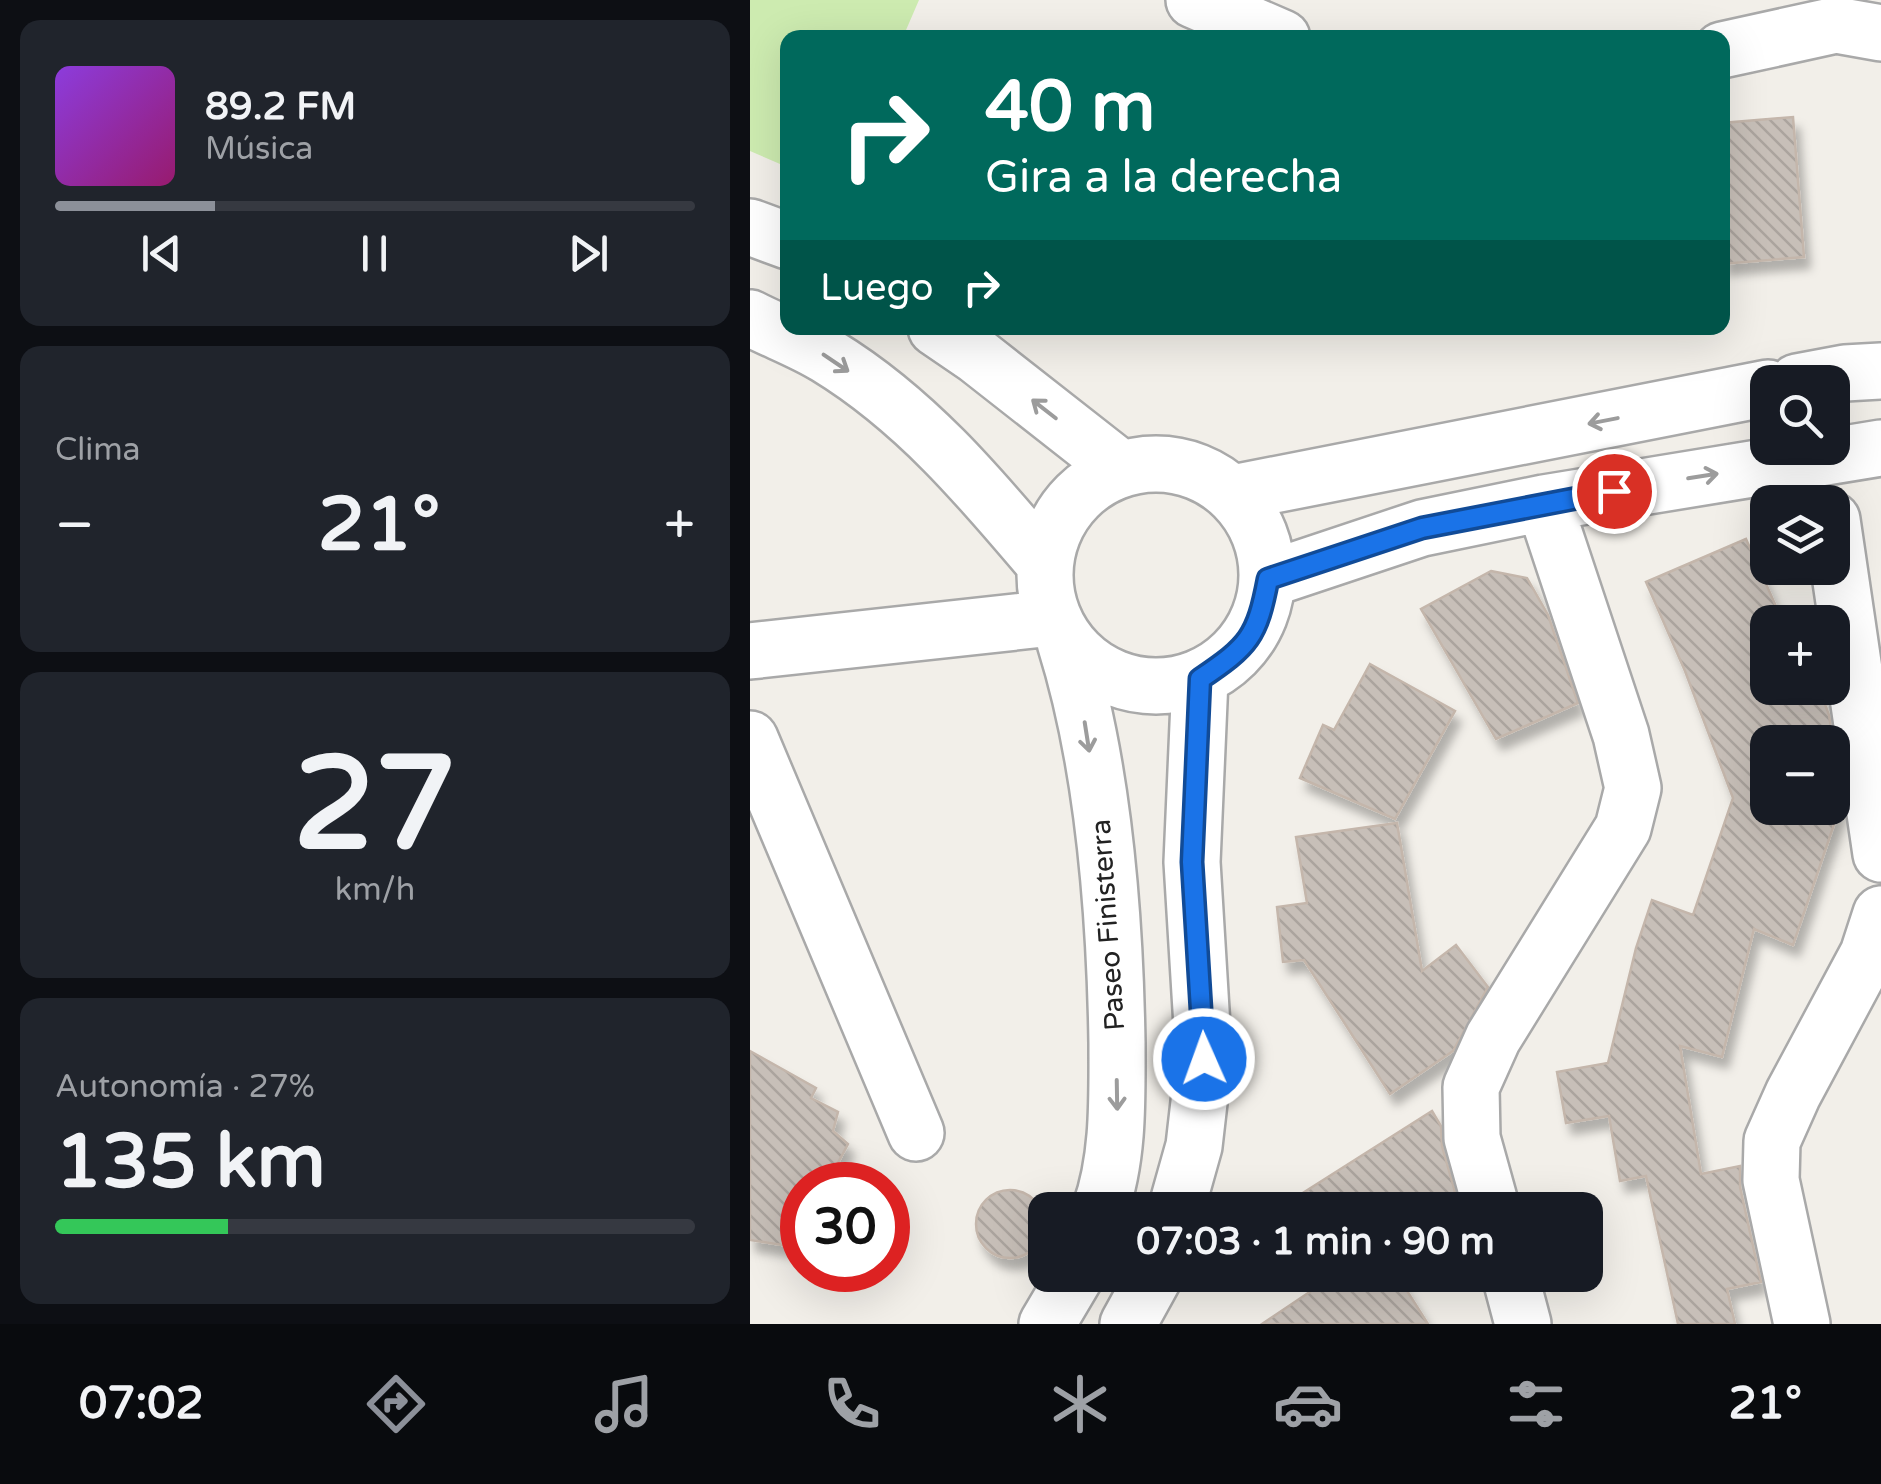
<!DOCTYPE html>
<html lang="es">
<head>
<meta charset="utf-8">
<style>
	body { margin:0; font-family:"Varela Round",sans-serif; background:#20242c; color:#f1f3f6; height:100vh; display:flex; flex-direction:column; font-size:38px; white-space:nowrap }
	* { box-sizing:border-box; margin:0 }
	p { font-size:32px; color:#9ea1a6 }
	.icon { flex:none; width:55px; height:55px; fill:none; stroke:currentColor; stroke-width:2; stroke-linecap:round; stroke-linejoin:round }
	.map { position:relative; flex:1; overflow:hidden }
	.sheet { display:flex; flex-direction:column; gap:20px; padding:20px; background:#0d0f14; width:750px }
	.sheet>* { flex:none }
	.top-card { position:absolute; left:30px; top:30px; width:950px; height:305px; border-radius:20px; box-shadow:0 10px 40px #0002; background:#00695c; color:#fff; overflow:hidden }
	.controls { position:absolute; left:1000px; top:365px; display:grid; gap:20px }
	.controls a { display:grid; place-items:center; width:100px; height:100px; border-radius:20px; background:#171b24; box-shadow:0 10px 40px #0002; font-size:50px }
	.speed { position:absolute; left:30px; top:1162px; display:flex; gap:20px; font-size:50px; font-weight:700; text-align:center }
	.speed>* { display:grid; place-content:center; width:130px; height:130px; border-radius:50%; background:#171b24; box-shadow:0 10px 40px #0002; line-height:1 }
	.speed .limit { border:15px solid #d22; background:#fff; color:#111 }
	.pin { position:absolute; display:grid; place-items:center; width:85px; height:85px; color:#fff; margin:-42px; border:5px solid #fff; border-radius:50%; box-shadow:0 2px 10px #0007 }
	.me { position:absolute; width:110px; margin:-55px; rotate:358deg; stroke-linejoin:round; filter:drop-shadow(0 0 8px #0008) }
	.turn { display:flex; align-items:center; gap:35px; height:210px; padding:0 40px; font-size:45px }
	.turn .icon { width:130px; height:130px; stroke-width:2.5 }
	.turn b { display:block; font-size:70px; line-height:85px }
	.then { display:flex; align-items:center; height:95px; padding:0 40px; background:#0003; gap:20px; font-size:38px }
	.big { font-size:75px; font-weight:800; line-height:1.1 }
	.sheet .tile { flex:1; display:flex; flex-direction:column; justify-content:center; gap:15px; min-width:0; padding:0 35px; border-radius:20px; background:#20242c }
	.sheet .dial { align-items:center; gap:0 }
	.dial b { font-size:130px; line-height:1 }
	.song { display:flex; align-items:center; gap:30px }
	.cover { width:120px; height:120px; border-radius:15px; background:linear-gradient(135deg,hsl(270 70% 55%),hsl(320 70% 35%)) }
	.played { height:10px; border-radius:5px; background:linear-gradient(90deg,#8c9099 25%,#363941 25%) }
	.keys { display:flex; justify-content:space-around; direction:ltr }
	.heat { display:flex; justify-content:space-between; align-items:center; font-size:55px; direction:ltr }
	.charge { height:15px; border-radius:8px; background:linear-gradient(90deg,#34c759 27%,#363941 0) }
	.trip { position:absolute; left:278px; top:1192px; width:575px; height:100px; border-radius:20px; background:#171b24; box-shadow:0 10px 40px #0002; font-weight:800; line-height:100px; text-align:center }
	.menu { display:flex; height:160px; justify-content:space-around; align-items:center; background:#090b0e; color:#9ea1a6 }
	.menu .icon { width:70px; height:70px }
	.menu .active { color:#8c9099 }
	.menu b { font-size:45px; color:#f1f3f6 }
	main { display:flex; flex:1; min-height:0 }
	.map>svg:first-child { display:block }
</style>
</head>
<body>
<main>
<section class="sheet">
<div class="tile">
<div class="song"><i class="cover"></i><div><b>89.2 FM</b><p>Música</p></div></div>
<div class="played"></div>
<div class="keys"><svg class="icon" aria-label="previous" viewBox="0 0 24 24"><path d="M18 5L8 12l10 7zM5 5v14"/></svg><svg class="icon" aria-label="pause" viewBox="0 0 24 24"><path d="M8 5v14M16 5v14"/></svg><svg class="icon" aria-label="next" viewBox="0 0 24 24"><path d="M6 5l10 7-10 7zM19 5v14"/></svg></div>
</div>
<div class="tile"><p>Clima</p>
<div class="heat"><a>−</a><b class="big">21°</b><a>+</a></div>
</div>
<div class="tile dial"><b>27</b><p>km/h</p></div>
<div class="tile"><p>Autonomía · 27%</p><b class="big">135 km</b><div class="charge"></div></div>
</section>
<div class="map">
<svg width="1131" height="1324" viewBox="0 0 1131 1324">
	<defs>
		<pattern id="building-back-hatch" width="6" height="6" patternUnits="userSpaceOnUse" patternTransform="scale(2.5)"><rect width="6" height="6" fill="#c7bfb8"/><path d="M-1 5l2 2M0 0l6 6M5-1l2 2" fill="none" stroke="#aba49e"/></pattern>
		<filter id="shadow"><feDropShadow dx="6" dy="11" stdDeviation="5" flood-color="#0004"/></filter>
	</defs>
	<rect width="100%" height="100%" fill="#f2efe9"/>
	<!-- grass -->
	<path fill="#cdebb0" d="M 0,0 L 169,0 L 153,37 L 38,38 L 37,167 L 0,151 Z"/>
	<!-- building -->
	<path fill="url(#building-back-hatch)" stroke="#c4b6ab" stroke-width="2.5" fill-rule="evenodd" filter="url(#shadow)" d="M 1043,117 L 1054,257 L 972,264 L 972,123 Z
		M 996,539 L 1028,611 L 1034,609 L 1039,622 L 1018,622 L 1018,688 L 1069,688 L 1079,715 L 1092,801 L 1043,945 L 1004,929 L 972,1057 L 930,1046 L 951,1174 L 990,1166 L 990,1187 L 1011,1282 L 977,1289 L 985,1324 L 928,1324 L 896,1176 L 870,1181 L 859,1116 L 816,1123 L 807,1072 L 858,1063 L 886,948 L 902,900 L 943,915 L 983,798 L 935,671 L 896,582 ZM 1018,742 L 1082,742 L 1082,808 L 1018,808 Z
		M 741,571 L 777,578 L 798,615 L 828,703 L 746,739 L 671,609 Z
		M 620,664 L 705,711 L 645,819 L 550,778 L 573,725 L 584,730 Z
		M 647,823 L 672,971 L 706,945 L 738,987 L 703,1051 L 640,1094 L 554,960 L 533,962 L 527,907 L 557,903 L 546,837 Z
		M 0,1051 L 66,1088 L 61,1098 L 88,1112 L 83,1131 L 98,1144 L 76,1185 L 52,1185 L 52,1248 L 0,1240 Z
		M 682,1111 L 691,1126 L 692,1146 L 705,1192 L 675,1210 L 526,1210 Z
		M226 1224a34 34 0 1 1 68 0a34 34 0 1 1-68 0Z
		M 585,1275 L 647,1275 L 678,1324 L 512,1324 Z"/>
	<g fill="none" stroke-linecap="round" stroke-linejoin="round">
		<defs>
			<path id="minor" d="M 444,0 L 532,38
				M 972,50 L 1086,25 L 1131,33
				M 0,227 L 38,241
				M 0,318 C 25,331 53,341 77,356 C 164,409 229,486 294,563
				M 186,328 L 227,356 L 371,469
				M 1047,382 L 1095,373 L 1131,371
				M295 575a111 111 0 1 1 222 0a111 111 0 1 1-222 0Z
				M 483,493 L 1018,388
				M 1082,520 L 1131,854
				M 519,579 L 672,528 L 794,503 L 1131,448
				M 315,642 C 354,766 365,914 367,1043 C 367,1098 369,1158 350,1210
				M 0,651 L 302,618
				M 0,739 L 166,1133
				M 426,1210 L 444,1146 L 454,1059 L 442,862 L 450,679
				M 742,1210 L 722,1138 L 721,1087 L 743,1038 L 873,828 L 883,788 L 871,735 L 794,503
				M 760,1275 L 773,1324
				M 297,1324 L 326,1275
				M 378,1324 L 405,1275
				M 1052,1324 L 1021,1180 L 1022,1141 L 1043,1094 L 1118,954 L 1131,914"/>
		</defs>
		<!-- minor casing -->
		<use href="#minor" stroke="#a9a9a9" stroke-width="60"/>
		<!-- minor -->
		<use href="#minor" stroke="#fff" stroke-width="55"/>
	</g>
	<!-- one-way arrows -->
	<defs><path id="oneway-shaft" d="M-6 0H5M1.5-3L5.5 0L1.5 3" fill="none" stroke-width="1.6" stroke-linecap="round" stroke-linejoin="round" transform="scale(2.5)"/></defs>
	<g stroke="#9c9c9c">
		<use href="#oneway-shaft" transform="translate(86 363) rotate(34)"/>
		<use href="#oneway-shaft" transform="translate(294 409) rotate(-142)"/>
		<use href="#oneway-shaft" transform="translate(853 421) rotate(169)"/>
		<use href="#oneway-shaft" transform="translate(953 476) rotate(-9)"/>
		<use href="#oneway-shaft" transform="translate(337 737) rotate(81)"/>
		<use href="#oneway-shaft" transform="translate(367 1095) rotate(89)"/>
	</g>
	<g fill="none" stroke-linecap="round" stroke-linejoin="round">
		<defs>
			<path id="route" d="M 454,1059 L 442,862 L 450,679 C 499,646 507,637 518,579 L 672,528 L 864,491"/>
		</defs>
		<!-- route casing -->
		<use href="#route" stroke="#114b97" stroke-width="25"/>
		<!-- route -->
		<use href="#route" stroke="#1a73e8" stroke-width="18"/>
	</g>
	<g text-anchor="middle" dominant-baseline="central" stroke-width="8" stroke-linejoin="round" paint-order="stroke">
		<!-- street labels -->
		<g font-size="28" fill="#222" stroke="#fff">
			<text transform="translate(358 925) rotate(-94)">Paseo Finisterra</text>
		</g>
	</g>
</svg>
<div class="controls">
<a><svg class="icon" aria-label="search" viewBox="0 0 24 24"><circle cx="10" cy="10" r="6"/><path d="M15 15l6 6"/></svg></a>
<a><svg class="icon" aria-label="layers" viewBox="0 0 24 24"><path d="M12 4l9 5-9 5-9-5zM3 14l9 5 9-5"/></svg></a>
<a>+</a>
<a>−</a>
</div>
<div class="speed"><div class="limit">30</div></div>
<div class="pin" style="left:864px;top:491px;background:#d93025"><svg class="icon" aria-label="arrive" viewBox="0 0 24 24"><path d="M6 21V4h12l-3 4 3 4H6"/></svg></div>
<svg class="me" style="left:454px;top:1059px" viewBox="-20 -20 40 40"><circle r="17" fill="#1a73e8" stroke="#fff" stroke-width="3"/><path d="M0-11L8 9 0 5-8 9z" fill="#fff"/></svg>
<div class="trip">07:03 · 1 min · 90 m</div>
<div class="top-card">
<div class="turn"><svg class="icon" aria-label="right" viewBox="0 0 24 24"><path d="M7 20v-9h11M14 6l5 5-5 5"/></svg><div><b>40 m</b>Gira a la derecha</div></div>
<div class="then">Luego<svg class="icon" aria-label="right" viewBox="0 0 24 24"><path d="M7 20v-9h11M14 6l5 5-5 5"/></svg></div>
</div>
</div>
</main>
<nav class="menu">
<b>07:02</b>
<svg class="icon active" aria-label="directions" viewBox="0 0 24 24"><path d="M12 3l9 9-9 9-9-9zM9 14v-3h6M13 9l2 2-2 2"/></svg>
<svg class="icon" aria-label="music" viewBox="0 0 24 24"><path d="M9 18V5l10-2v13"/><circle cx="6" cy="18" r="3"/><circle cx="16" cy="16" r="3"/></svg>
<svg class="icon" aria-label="phone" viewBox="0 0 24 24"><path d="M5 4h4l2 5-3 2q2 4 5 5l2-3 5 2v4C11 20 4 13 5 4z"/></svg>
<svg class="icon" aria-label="climate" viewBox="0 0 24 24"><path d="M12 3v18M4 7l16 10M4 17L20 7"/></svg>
<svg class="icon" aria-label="car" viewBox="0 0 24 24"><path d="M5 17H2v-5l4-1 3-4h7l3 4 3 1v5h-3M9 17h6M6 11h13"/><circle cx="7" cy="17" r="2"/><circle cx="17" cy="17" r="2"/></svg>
<svg class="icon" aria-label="filters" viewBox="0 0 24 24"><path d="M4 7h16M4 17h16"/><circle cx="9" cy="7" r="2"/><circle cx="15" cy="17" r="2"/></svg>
<b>21°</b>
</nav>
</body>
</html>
